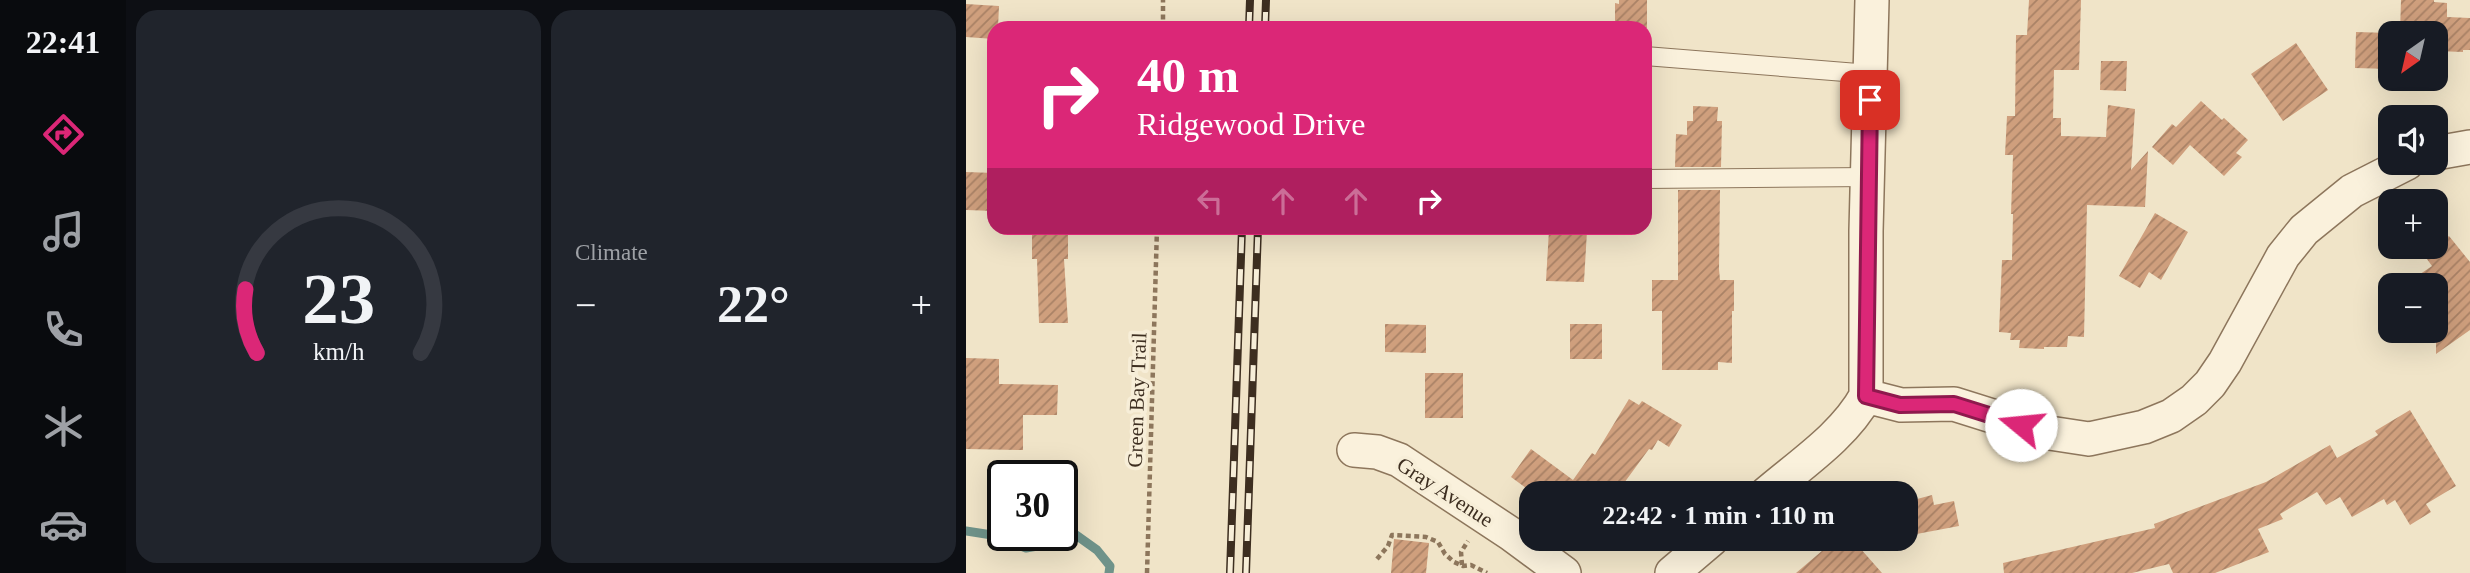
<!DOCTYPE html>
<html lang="en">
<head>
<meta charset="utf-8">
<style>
	body { margin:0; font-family:Georgia,serif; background:#20242c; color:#f1f3f6; height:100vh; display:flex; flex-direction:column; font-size:26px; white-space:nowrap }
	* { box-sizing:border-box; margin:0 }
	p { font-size:23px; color:#9ea1a6 }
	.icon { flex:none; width:38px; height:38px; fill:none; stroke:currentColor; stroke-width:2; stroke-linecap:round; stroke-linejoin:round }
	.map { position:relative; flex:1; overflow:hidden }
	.side { display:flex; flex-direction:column; gap:10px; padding:10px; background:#0d0f14; width:840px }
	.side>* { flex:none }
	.guide { position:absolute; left:21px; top:21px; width:665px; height:214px; border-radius:21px; box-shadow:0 7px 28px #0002; background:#db2777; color:#fff; overflow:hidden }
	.needle { width:46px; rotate:214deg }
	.tools { position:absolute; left:1412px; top:21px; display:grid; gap:14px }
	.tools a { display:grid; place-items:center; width:70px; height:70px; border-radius:14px; background:#171b24; box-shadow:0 7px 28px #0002; font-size:35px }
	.speed { position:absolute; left:21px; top:460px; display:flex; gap:14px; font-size:35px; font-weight:700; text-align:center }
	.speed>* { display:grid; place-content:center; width:91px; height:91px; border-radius:50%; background:#171b24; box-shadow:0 7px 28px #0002; line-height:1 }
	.speed .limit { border:4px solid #111; border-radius:10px; background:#fff; color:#111 }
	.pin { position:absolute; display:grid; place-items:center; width:60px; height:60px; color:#fff; margin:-30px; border-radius:14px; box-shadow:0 4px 10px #0006 }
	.me { position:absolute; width:77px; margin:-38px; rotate:287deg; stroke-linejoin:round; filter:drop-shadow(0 0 5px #0008) }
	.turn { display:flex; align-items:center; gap:24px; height:147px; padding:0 35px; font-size:32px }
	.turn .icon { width:91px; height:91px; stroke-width:2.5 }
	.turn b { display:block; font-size:49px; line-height:60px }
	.lanes { display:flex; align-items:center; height:66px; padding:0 35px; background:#0003; justify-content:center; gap:35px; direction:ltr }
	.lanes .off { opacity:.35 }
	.big { font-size:52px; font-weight:800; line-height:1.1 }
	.side .widget { flex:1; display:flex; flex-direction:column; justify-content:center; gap:10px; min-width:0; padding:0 24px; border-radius:21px; background:#20242c }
	.side .dial { align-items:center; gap:0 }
	.dial svg { height:182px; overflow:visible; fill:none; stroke:#363941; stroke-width:7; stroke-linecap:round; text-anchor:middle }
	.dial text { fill:#f1f3f6; stroke:none }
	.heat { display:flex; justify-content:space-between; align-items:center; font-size:38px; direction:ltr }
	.side .tiles { flex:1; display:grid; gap:10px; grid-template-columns:repeat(2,1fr) }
	.trip { position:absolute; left:553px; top:481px; width:399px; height:70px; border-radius:21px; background:#171b24; box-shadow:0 7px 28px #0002; font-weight:800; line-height:70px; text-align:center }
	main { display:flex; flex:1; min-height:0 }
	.tabs { display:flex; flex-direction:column; width:126px; justify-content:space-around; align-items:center; background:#090b0e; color:#9ea1a6 }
	.tabs .icon { width:49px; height:49px }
	.tabs .on { color:#db2777 }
	.tabs b { font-size:32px; color:#f1f3f6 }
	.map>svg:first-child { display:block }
</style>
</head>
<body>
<main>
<nav class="tabs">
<b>22:41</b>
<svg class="icon on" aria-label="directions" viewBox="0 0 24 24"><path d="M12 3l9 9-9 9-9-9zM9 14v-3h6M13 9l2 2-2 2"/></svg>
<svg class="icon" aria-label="music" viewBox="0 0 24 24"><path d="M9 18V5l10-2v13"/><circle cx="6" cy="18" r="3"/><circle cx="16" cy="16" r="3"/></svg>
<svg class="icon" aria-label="phone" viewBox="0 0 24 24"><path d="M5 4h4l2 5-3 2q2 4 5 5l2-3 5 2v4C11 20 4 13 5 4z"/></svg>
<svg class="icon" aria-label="climate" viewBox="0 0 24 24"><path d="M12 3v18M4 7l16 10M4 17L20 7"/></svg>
<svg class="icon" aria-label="car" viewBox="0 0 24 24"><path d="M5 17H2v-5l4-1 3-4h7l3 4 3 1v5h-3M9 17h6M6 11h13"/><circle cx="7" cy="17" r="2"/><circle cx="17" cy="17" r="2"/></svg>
</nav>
<section class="side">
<div class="tiles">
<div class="widget dial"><svg viewBox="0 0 100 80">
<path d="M14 69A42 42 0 1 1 86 69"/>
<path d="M14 69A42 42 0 0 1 9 41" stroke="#db2777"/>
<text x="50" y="56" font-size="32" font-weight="700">23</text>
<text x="50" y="72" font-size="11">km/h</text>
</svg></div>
<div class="widget"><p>Climate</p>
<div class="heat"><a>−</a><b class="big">22°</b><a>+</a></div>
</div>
</div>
</section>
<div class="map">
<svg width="1504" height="573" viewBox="0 0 1504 573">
	<defs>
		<pattern id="building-hatch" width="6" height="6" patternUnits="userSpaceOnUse" patternTransform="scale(1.75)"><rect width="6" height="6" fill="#cf9f7d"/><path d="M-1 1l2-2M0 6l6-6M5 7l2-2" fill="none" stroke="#a98266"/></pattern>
	</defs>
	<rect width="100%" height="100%" fill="#f0e4c8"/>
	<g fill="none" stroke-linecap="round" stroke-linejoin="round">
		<!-- stream -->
		<path stroke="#6f938a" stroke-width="9" d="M 0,531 L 26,535 L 60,548 L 83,544 L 110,535 L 131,550 L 144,566 L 143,573"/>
	</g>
	<!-- building -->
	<path fill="url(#building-hatch)" d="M 653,0 L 681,0 L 681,28 L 649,28 L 649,3 L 653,4 Z
		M 1063,0 L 1115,0 L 1113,70 L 1088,70 L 1087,118 L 1095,118 L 1095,136 L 1140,137 L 1142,105 L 1169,109 L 1165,170 L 1182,151 L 1179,207 L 1121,205 L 1118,337 L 1102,336 L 1101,347 L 1078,347 L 1078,349 L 1053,348 L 1054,340 L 1044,340 L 1045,333 L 1033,332 L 1036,260 L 1046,260 L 1047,214 L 1045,214 L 1047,155 L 1039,155 L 1041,116 L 1049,116 L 1050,35 L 1061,35 Z
		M 1435,0 L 1468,0 L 1468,2 L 1481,3 L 1481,17 L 1504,18 L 1504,50 L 1497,50 L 1497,52 L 1470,51 L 1470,33 L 1434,33 Z
		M 0,4 L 33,6 L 32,28 L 28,28 L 28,39 L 0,37 Z
		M 1390,32 L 1424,33 L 1424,69 L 1389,68 Z
		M 1330,43 L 1362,90 L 1317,121 L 1285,74 Z
		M 1135,61 L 1161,61 L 1160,91 L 1134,90 Z
		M 1235,101 L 1256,120 L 1258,118 L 1282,140 L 1270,153 L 1276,157 L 1258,176 L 1224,145 L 1207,165 L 1186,147 L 1206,124 L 1210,127 Z
		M 727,106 L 752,107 L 751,121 L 756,121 L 755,167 L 709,167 L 710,134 L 721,135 L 721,121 L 727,121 Z
		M 0,172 L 28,173 L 28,211 L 0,210 Z
		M 712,190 L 754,190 L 753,269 L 754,280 L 768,280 L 768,311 L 766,311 L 766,363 L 752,362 L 752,370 L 696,370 L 696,311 L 686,311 L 686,280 L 712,280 Z
		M 1189,213 L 1222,232 L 1195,280 L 1183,272 L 1174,288 L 1153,276 Z
		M 66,228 L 102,228 L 102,259 L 98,259 L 102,323 L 73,323 L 71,259 L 66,259 Z
		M 583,230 L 621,231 L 618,282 L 580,281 Z
		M 1483,236 L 1504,262 L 1504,330 L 1470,354 L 1470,285 L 1438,285 L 1466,266 L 1458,255 Z
		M 419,324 L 460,325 L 460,353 L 419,352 Z
		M 604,324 L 636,324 L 636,359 L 604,359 Z
		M 0,358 L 33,359 L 33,384 L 92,385 L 91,415 L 57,415 L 57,450 L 0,449 Z
		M 459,373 L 497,373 L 497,418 L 459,418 Z
		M 663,399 L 673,405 L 676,401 L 716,425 L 703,447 L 692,440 L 686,450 L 683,449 L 650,494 L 568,494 L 545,477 L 565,449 L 607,480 L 626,453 L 629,455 Z
		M 1444,410 L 1490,486 L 1460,504 L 1465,512 L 1444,525 L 1429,500 L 1421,505 L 1418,499 L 1386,517 L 1374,497 L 1360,505 L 1351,492 L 1314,514 L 1317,519 L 1292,529 L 1303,552 L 1249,573 L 1207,573 L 1203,564 L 1166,573 L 1038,573 L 1037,563 L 1189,528 L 1188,524 L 1300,482 L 1364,445 L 1371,458 L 1412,435 L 1409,431 Z
		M 966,495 L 968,505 L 988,501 L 993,526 L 940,536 L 940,502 Z
		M 428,539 L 463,543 L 460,573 L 425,573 Z
		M 870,539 L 886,539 L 916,573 L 830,573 Z"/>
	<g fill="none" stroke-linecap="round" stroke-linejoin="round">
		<defs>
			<path id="lane" d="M 679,56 L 904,74
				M 679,179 L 903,177"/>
			<path id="street" d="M 1470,153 L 1504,147
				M 900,396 L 935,405 L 988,404 L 1077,432 L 1123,439 L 1178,427 L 1205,416 L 1228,400 L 1244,384 L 1259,362 L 1317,256 L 1338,230 L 1386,191 L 1441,163
				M 388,450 L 411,452 L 433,460 L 545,534 L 598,573
				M 800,494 C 835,464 878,436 900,396 L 900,231 L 906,0
				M 706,573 L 746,539"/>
		</defs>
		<!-- lane casing -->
		<use href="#lane" stroke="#8d765c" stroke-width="20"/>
		<!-- street casing -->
		<use href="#street" stroke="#8d765c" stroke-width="36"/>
		<!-- path -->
		<path stroke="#8d765c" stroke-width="4.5" stroke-dasharray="5 3.5" stroke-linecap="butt" d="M 197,28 L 197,0
			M 411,559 L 422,546 L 426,535 L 460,537 L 472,542 L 479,554 L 488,562 L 497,566 L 505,565 L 521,573
			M 496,565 L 495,552 L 502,541
			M 181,573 L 191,228"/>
		<!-- lane -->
		<use href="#lane" stroke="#faf1dc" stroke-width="18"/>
		<!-- street -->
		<use href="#street" stroke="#faf1dc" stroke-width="33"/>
		<defs>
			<path id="rail" d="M 283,28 L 284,0
				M 299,28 L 300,0
				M 264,573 L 276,228
				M 280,573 L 292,228"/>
		</defs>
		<!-- rail casing -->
		<use href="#rail" stroke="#3d2e20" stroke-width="8"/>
		<!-- rail -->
		<use href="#rail" stroke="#f7eed8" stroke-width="5" stroke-dasharray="16" stroke-linecap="butt"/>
	</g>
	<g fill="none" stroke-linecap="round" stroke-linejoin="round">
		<defs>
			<path id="route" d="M 904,100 L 900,396 L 934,405 L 988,404 L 1055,425"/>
		</defs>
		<!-- route casing -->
		<use href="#route" stroke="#8e194d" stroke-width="18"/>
		<!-- route -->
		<use href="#route" stroke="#db2777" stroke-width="12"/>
	</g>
	<g text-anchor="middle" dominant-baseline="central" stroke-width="7" stroke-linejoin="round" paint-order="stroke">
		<!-- street labels -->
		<g font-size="21" fill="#3d2e20" stroke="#f7eed8">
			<text transform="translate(171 400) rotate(-88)">Green Bay Trail</text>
			<text transform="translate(479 492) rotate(33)">Gray Avenue</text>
		</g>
	</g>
</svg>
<div class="tools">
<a><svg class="needle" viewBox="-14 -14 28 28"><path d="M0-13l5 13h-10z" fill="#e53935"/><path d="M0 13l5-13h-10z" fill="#9ea1a6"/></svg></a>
<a><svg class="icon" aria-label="sound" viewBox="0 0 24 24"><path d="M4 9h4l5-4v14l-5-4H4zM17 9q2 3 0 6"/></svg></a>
<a>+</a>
<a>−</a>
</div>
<div class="speed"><div class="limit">30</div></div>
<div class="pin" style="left:904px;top:100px;background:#d93025"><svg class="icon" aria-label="arrive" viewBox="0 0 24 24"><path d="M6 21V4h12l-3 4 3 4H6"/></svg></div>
<svg class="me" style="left:1055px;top:425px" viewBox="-20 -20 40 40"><circle r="19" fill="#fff"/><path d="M0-13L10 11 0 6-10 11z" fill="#db2777"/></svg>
<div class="trip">22:42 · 1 min · 110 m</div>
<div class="guide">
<div class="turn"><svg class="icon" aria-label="right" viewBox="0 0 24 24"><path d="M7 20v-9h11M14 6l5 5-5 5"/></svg><div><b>40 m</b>Ridgewood Drive</div></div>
<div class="lanes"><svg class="icon off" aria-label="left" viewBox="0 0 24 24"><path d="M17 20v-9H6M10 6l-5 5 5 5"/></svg><svg class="icon off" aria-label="ahead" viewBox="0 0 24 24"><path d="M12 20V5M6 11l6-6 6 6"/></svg><svg class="icon off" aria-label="ahead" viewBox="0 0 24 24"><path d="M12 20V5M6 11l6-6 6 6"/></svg><svg class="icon" aria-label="right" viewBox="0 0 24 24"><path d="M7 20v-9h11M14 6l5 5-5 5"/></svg></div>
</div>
</div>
</main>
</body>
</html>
